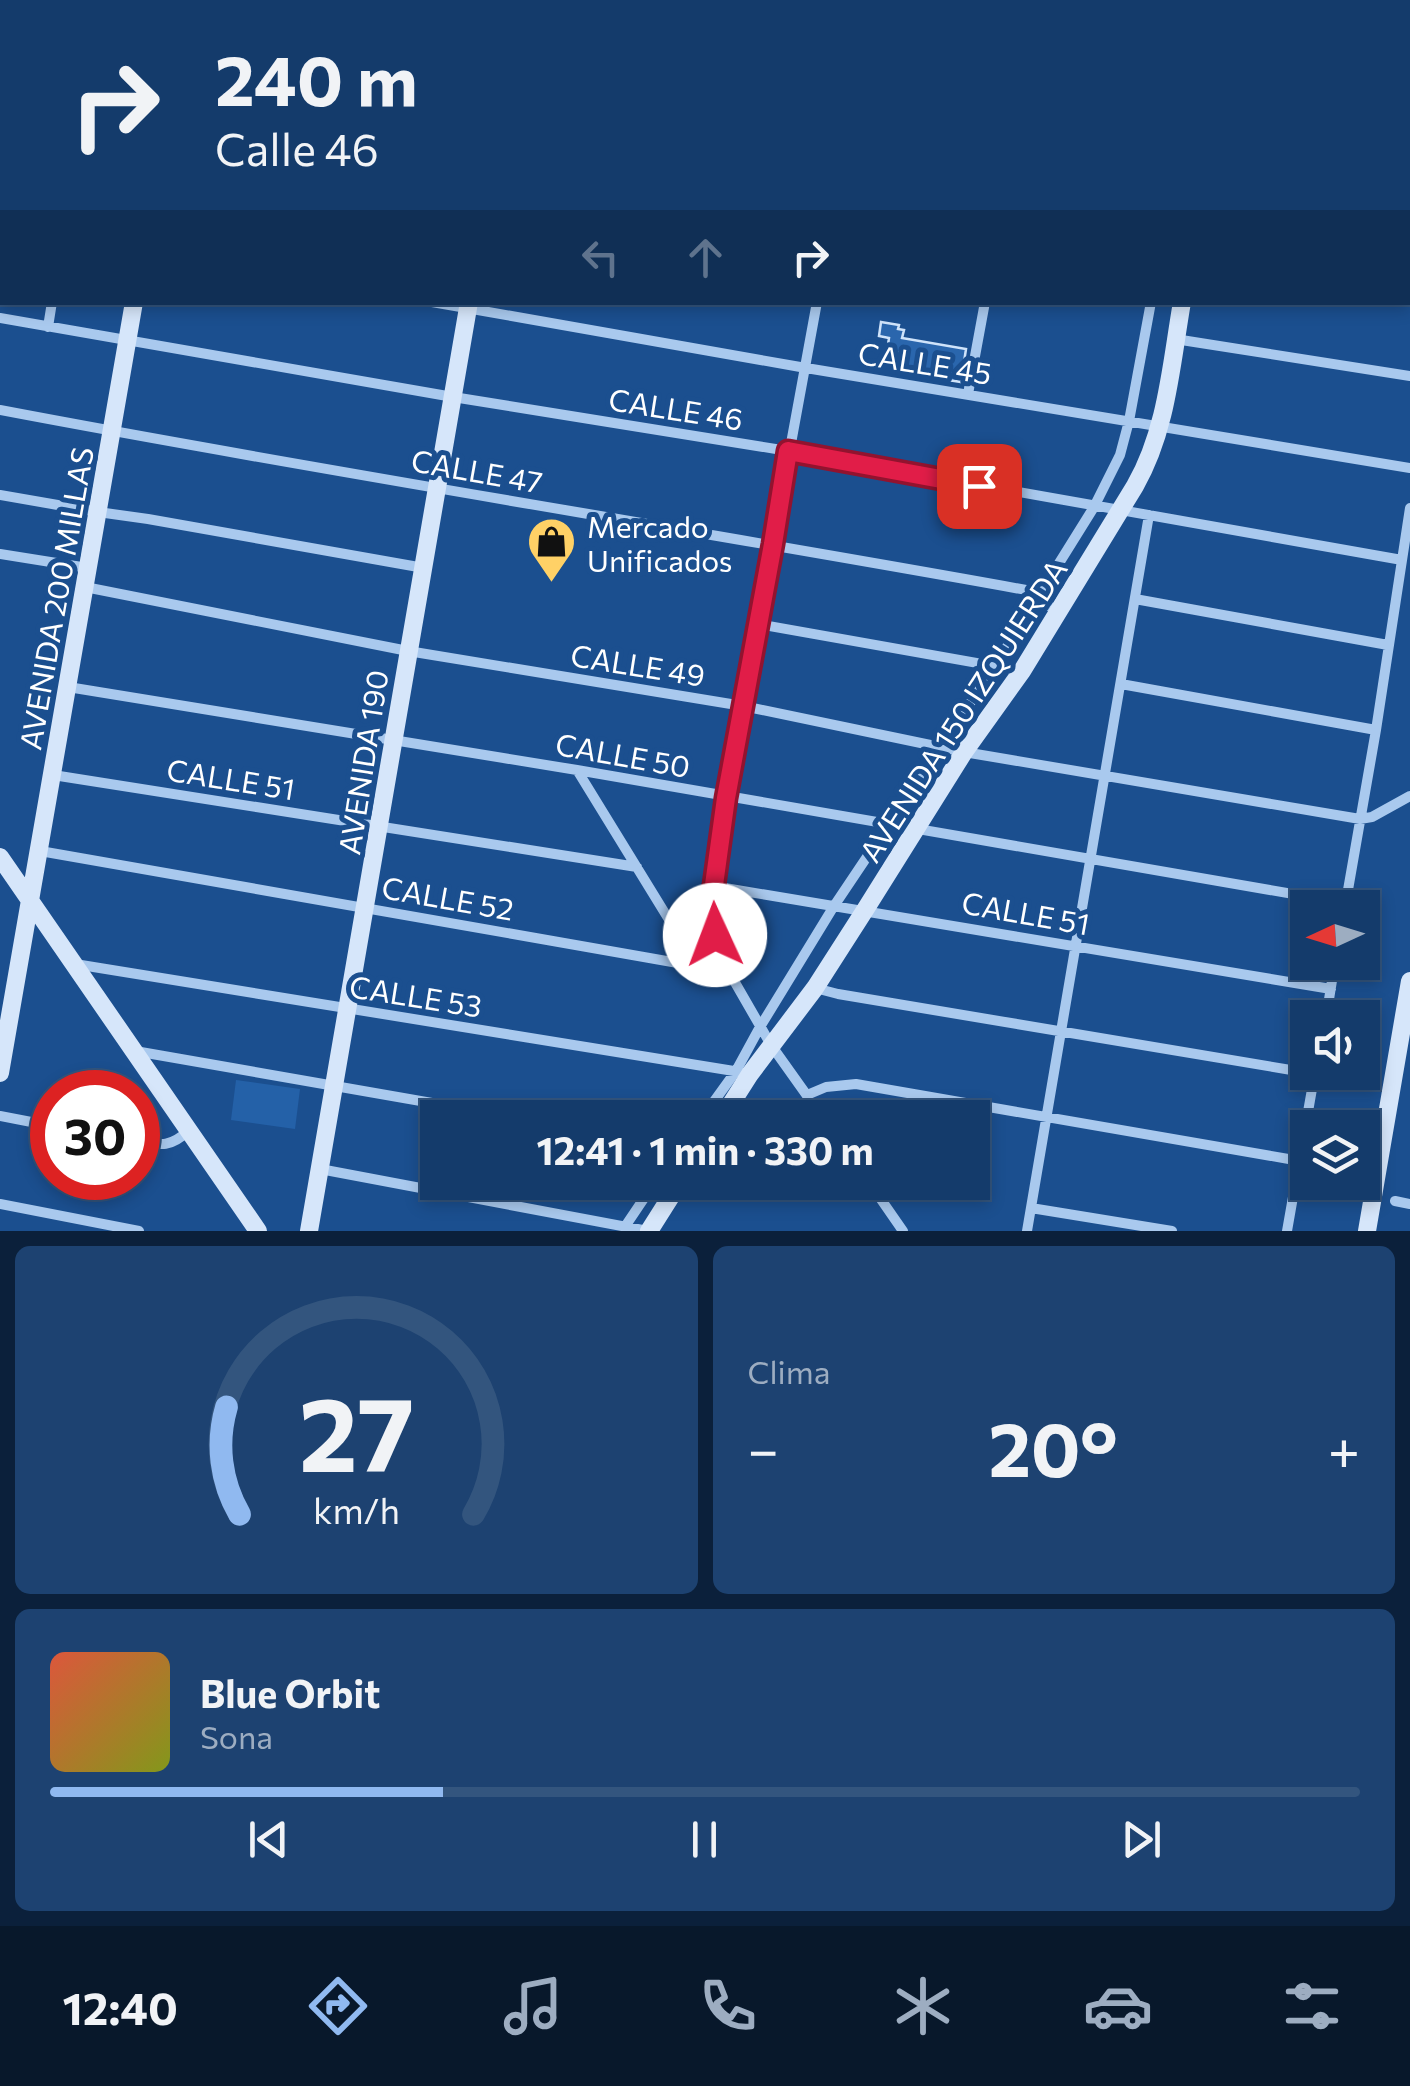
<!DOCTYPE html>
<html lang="es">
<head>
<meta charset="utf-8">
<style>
	body { margin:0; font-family:Commissioner,sans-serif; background:#1d4271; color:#f1f3f6; height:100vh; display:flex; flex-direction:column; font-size:38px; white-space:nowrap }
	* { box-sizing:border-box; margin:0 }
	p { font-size:32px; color:#9dadc1 }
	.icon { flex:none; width:55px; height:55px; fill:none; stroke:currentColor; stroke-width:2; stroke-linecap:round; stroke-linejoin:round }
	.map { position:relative; height:1231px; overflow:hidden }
	.drawer { display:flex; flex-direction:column; gap:15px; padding:15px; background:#0b203b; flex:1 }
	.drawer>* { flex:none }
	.top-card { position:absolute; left:0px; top:0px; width:1410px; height:305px; box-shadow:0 5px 15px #0003,0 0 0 2px #33557e; background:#143b6b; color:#f1f3f6; overflow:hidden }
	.needle { width:65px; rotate:266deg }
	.fabs { position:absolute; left:1290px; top:890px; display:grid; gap:20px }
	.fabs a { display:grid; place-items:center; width:90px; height:90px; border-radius:0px; background:#143b6b; box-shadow:0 5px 15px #0003,0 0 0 2px #33557e; font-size:50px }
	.speed { position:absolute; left:30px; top:1070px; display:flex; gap:20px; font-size:50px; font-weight:700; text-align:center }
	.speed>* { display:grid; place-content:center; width:130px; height:130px; border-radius:50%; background:#143b6b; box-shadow:0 5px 15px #0003,0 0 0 2px #33557e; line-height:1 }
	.speed .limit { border:15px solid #d22; background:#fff; color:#111 }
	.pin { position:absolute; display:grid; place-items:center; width:85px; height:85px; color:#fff; margin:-42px; border-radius:20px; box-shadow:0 5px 15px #0006 }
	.me { position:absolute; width:110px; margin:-55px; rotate:358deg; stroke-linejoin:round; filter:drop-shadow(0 0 8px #0008) }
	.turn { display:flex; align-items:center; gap:35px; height:210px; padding:0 50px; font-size:45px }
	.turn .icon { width:130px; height:130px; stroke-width:2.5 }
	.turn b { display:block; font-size:70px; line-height:85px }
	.lanes { display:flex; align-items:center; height:95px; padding:0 50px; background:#0003; justify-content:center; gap:50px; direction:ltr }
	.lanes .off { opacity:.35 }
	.big { font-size:75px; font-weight:700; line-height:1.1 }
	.drawer .tile { flex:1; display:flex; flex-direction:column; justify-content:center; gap:15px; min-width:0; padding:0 35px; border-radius:15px; background:#1d4271 }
	.drawer .dial { align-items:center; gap:0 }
	.dial svg { height:260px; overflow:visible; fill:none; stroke:#33557e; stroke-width:7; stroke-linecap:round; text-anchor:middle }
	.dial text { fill:#f1f3f6; stroke:none }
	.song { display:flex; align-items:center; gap:30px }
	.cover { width:120px; height:120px; border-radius:15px; background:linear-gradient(135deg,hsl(10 70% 55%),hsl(70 70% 35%)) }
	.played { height:10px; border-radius:5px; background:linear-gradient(90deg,#90b9f0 30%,#33557e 30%) }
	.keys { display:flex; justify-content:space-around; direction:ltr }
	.heat { display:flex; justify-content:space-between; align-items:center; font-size:55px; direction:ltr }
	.drawer .tiles { flex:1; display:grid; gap:15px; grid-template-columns:1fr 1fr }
	.tile:last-child { grid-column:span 2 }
	.trip { position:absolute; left:420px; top:1100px; width:570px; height:100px; border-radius:0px; background:#143b6b; box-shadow:0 5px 15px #0003,0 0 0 2px #33557e; font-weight:700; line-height:100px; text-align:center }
	.tabs { display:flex; height:160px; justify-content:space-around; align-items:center; background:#08182b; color:#9dadc1 }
	.tabs .icon { width:70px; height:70px }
	.tabs .active { color:#90b9f0 }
	.tabs b { font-size:45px; color:#f1f3f6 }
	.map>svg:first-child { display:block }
</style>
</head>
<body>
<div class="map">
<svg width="1410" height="1231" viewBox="0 0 1410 1231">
	<rect width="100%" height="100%" fill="#1b4f8f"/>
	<!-- green -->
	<path fill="#2461a8" d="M 236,1080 L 300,1089 L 295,1129 L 231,1120 Z"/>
	<!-- building -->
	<path fill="#2a66ad" stroke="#cfe3fa" stroke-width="2.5" d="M 881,322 L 899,325 L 898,329 L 904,330 L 902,338 L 966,349 L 961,382 L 897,372 L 901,353 L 887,351 L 889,338 L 879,336 Z"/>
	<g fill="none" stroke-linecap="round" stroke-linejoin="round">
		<!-- street -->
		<path stroke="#a9c9ee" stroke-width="10" d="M 1251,0 L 1265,2
			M 168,2 L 185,1
			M 868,2 L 868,0
			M 1201,2 L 1201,0
			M 1408,27 L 1410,27
			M 0,113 L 2,111
			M 1408,113 L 1410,113
			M 0,143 L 2,143
			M 1408,205 L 1410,205
			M 0,239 L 2,239
			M 1408,294 L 1410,294
			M 432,302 L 806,368 L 1410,468
			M 817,302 L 726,797 L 711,914 L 715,935 L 729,972 L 771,1045 L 823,1118
			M 0,318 L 453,397 L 788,451 L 1402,560
			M 48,327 L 52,302
			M 1175,339 L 1410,376
			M 968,394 L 985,302
			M 0,410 C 341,475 684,528 1026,590 L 1059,613
			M 0,495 L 98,512 L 148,519 L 424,568
			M 0,554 L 88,568
			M 85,587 L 408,651 L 743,706 L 964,752 L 1360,819 L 1372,817 L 1410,796
			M 1135,599 L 1388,645
			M 758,624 L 1022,671
			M 1121,684 L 1376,730
			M 68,687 L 577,770 L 1345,903
			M 577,770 L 687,949 L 701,966
			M 53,775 L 637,867
			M 40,851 L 729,972
			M 713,886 L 1331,989
			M 1345,907 L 1376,730 L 1410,508
			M 75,964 L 740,1072
			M 815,988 L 838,994 L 1315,1074
			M 1326,1018 L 1335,962
			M 135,1051 L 518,1118
			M 807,1095 L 826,1087 L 856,1084 L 1300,1161
			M 0,1116 L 52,1126
			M 702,1118 L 736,1071 L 760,1027 L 834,906 L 995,666 L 1094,507 L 1120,455 L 1129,421 L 1151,302
			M 138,1141 C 160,1145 170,1148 188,1131
			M 320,1169 L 648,1231
			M 869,1182 L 903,1231
			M 1395,1201 L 1410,1204
			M 0,1204 L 139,1231
			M 1031,1208 L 1172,1231
			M 622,1231 L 655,1182
			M 1027,1231 L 1149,515
			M 1287,1231 L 1315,1072"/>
		<!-- secondary -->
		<path stroke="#d6e6fa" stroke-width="18" d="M 185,1 L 197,2
			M 520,2 L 520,0
			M 1232,2 L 1232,0
			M 0,857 L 258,1231
			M 0,1073 L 134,302
			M 722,1118 L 750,1074 L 815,988 L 865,910 L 964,752 L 1022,671 L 1135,486 C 1167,430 1171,365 1182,302
			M 309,1231 L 469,302
			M 649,1231 L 680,1182
			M 1367,1231 L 1410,981"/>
	</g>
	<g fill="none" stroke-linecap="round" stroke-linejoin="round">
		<defs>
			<path id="route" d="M 715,935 L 710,914 L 726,798 L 773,544 L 788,451 L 979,486"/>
		</defs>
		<!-- route casing -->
		<use href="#route" stroke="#92132f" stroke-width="25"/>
		<!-- route -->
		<use href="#route" stroke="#e11d48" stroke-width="18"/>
	</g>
	<!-- icons -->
	<defs>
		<symbol id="shop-pin" viewBox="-11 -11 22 30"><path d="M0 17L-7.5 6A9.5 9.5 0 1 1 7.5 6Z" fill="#ffd166" stroke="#1b4f8f"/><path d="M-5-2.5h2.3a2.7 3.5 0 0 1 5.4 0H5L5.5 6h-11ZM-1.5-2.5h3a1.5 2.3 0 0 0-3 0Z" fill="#111"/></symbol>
	</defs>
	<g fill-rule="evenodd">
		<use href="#shop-pin" x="524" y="514" width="55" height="75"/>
	</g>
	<g text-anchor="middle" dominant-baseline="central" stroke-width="10" stroke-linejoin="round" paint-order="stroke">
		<!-- street labels -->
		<g font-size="30" fill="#fff" stroke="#1b4f8f">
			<text transform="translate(925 362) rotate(9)">CALLE 45</text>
			<text transform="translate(676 408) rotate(9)">CALLE 46</text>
			<text transform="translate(477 470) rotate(10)">CALLE 47</text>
			<text transform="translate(55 598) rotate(-80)">AVENIDA 200 MILLAS</text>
			<text transform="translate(638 664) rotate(9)">CALLE 49</text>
			<text transform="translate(962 710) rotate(-57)">AVENIDA 150 IZQUIERDA</text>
			<text transform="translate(623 754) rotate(10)">CALLE 50</text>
			<text transform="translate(362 762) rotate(-81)">AVENIDA 190</text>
			<text transform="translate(231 778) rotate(9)">CALLE 51</text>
			<text transform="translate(448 897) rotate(10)">CALLE 52</text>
			<text transform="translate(1026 912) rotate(10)">CALLE 51</text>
			<text transform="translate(416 995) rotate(9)">CALLE 53</text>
		</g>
		<!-- poi labels -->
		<g font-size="30" fill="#fff" stroke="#1b4f8f" text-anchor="start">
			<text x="587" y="525">Mercado<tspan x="587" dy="34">Unificados</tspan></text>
		</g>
	</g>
</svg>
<div class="fabs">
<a><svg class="needle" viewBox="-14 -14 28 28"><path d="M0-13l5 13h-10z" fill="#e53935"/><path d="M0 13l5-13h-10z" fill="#9dadc1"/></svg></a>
<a><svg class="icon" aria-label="sound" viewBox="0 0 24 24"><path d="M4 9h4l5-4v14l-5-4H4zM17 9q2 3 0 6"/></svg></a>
<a><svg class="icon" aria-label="layers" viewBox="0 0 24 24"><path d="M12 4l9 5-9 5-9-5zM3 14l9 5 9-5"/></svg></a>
</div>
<div class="speed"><div class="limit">30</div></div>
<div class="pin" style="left:979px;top:486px;background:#d93025"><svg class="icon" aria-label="arrive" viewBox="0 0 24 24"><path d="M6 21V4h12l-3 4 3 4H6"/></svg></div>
<svg class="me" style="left:715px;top:935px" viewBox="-20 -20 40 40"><circle r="19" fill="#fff"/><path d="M0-13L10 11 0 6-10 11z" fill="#e11d48"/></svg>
<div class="trip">12:41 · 1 min · 330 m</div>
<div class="top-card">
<div class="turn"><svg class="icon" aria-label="right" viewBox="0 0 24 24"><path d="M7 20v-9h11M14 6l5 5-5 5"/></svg><div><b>240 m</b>Calle 46</div></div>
<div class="lanes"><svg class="icon off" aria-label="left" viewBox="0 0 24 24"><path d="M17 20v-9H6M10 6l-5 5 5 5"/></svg><svg class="icon off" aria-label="ahead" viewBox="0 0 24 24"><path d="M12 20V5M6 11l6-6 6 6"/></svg><svg class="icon" aria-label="right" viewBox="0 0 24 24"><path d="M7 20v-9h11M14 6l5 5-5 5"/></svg></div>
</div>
</div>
<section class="drawer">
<div class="tiles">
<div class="tile dial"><svg viewBox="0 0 100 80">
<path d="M14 69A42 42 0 1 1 86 69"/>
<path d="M14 69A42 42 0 0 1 10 36" stroke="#90b9f0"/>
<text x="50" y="56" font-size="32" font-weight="700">27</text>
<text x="50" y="72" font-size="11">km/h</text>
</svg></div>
<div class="tile"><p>Clima</p>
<div class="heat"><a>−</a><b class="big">20°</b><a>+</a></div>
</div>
<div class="tile">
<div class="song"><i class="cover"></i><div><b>Blue Orbit</b><p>Sona</p></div></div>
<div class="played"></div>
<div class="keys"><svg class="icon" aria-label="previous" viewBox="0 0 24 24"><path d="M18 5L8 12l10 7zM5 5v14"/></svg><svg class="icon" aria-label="pause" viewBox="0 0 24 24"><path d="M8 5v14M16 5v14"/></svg><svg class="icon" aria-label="next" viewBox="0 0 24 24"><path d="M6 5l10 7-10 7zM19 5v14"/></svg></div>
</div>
</div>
</section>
<nav class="tabs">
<b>12:40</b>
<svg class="icon active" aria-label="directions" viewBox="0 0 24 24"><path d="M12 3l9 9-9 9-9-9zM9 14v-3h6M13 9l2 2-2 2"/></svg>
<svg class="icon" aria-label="music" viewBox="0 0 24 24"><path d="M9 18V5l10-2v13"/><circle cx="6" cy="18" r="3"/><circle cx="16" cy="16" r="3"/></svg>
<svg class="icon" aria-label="phone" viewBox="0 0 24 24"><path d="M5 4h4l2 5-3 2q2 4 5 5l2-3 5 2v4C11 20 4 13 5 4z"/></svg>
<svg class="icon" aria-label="climate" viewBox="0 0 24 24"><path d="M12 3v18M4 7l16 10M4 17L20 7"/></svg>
<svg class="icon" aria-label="car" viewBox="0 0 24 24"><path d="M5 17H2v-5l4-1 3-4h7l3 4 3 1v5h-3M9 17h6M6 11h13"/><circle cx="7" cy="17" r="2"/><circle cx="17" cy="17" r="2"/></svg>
<svg class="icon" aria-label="filters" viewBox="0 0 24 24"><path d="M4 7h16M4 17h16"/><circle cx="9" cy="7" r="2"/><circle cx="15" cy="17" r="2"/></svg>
</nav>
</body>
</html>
